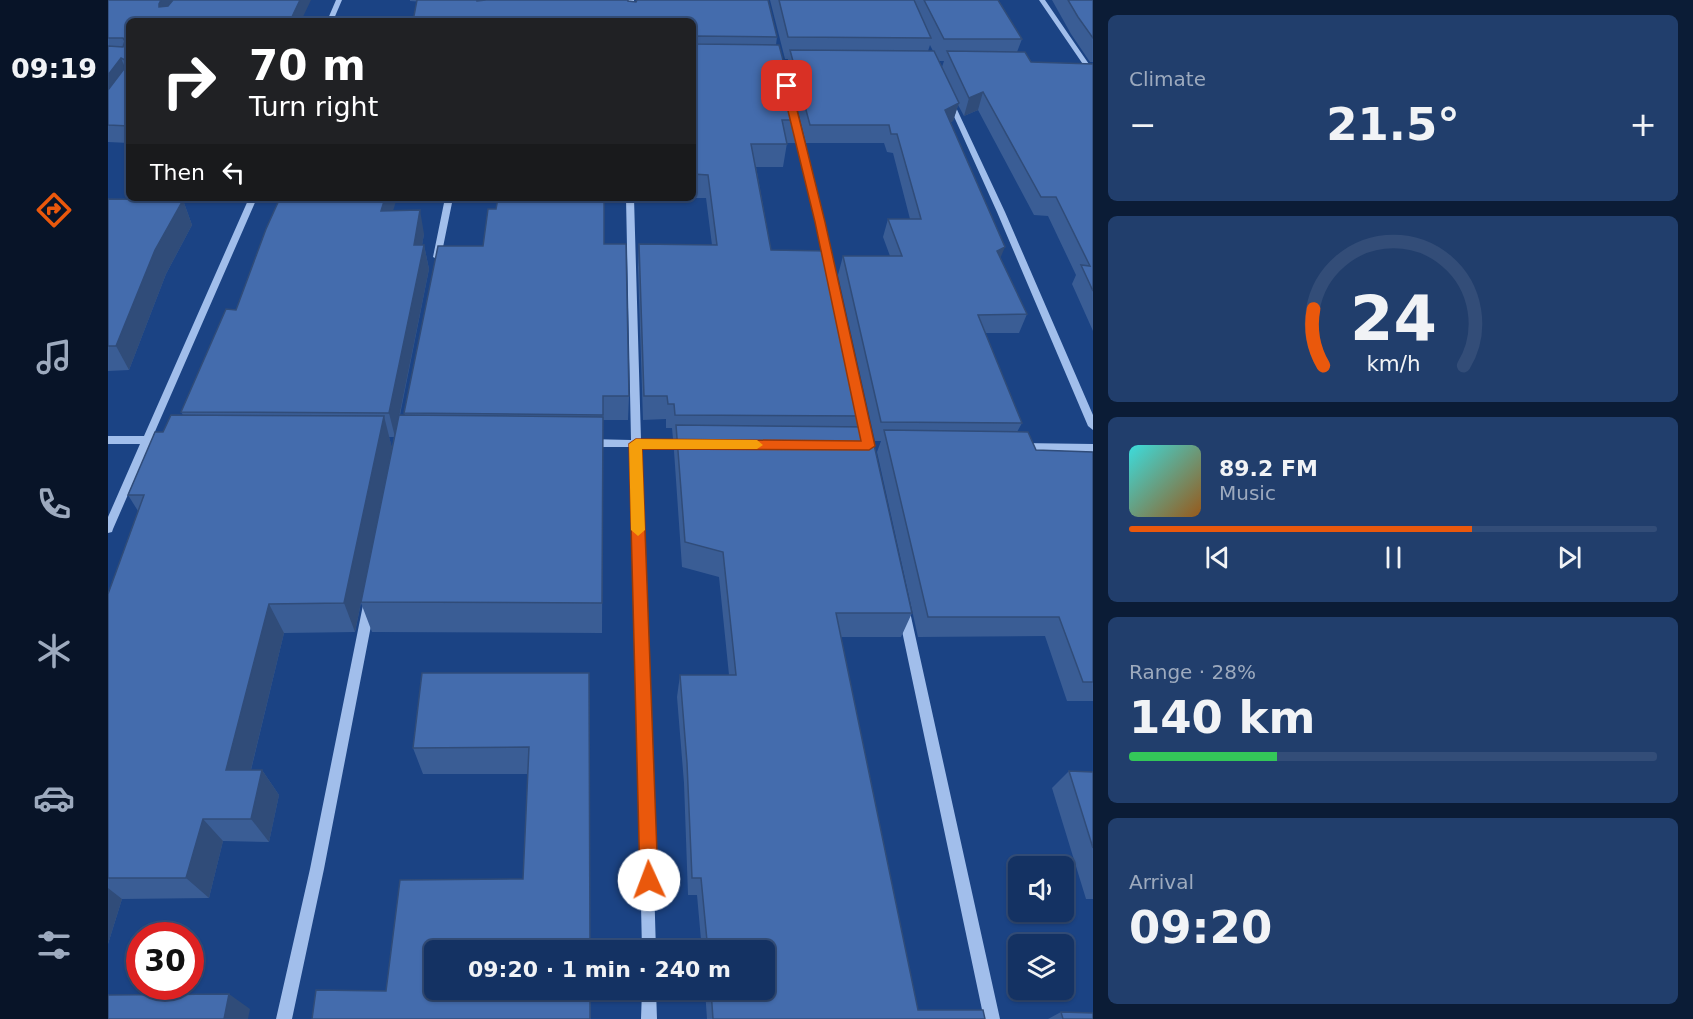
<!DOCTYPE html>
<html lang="en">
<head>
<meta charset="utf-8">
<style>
	body { margin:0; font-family:"DejaVu Sans",sans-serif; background:#213e6c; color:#f1f3f6; height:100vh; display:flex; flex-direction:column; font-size:22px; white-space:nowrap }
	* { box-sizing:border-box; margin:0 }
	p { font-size:20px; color:#9daabe }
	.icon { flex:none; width:33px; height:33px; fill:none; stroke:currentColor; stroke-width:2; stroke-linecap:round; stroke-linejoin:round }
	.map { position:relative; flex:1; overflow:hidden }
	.drawer { display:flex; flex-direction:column; gap:15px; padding:15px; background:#0b1c36; width:600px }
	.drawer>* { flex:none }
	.guide { position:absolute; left:18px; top:18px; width:570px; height:183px; border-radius:9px; box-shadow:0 2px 4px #0004,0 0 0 2px #334d78; background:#202124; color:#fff; overflow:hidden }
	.buttons { position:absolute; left:900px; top:856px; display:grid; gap:12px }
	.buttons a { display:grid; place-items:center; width:66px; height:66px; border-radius:9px; background:#143263; box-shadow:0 2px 4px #0004,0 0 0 2px #334d78; font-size:30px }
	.speed { position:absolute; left:18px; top:922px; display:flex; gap:12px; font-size:30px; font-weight:700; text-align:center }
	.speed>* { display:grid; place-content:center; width:78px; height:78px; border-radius:50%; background:#143263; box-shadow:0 2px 4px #0004,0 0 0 2px #334d78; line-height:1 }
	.speed .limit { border:9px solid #d22; background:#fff; color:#111 }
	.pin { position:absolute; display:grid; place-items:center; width:51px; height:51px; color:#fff; margin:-26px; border-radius:12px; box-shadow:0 3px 9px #0006 }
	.me { position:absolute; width:66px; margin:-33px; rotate:358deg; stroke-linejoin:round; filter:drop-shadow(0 0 4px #0008) }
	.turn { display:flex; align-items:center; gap:21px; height:126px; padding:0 24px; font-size:27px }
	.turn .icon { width:78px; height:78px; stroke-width:2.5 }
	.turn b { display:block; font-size:42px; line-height:51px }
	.then { display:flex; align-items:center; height:57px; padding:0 24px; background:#0003; gap:12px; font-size:22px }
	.big { font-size:45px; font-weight:800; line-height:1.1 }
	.drawer .tile { flex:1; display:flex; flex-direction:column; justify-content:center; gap:9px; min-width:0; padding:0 21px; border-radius:9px; background:#213e6c }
	.drawer .dial { align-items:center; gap:0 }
	.dial svg { height:156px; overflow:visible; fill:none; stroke:#334d78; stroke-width:7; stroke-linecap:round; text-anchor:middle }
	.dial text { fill:#f1f3f6; stroke:none }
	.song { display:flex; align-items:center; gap:18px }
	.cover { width:72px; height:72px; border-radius:9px; background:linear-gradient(135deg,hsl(180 70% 55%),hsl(30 70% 35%)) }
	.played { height:6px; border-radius:3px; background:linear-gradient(90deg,#ea580c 65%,#334d78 65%) }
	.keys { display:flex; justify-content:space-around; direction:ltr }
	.heat { display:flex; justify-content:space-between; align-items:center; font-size:33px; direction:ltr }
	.charge { height:9px; border-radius:4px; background:linear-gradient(90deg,#34c759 28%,#334d78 0) }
	.trip { position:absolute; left:316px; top:940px; width:351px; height:60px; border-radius:9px; background:#143263; box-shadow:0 2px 4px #0004,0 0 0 2px #334d78; font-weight:800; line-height:60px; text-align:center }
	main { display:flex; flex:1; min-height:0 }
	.tab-bar { display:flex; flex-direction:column; width:108px; justify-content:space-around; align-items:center; background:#081428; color:#9daabe }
	.tab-bar .icon { width:42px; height:42px }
	.tab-bar .on { color:#ea580c }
	.tab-bar b { font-size:27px; color:#f1f3f6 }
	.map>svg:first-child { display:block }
</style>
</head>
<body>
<main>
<nav class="tab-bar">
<b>09:19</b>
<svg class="icon on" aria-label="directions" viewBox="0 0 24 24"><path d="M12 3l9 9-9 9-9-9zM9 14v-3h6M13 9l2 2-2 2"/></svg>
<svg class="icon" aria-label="music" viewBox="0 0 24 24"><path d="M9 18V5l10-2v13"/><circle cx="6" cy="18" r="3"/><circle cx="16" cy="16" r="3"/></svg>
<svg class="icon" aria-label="phone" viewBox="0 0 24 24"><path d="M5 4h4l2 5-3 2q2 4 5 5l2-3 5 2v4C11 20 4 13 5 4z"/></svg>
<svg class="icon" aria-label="climate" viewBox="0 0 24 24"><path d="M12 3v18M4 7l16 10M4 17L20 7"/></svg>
<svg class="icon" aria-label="car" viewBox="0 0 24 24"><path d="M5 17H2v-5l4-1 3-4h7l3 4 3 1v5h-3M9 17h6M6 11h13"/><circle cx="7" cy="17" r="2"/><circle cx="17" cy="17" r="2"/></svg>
<svg class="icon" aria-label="filters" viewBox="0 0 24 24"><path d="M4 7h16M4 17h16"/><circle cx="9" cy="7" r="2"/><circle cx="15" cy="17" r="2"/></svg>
</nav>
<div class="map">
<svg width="985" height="1019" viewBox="0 0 985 1019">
	<rect width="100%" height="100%" fill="#1b4384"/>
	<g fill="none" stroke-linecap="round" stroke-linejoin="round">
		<!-- minor -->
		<path fill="#a1beeb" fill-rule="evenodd" d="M 228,0 L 234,0 L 225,21 L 219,21 Z
			M 520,0 L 526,0 L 527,21 L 521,21 Z
			M 931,0 L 937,0 L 985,70 L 985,77 L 983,76 Z
			M 842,99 L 845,101 L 897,212 L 985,415 L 985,430 L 980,426 L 889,212 L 839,101 Z
			M 686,115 L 689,117 L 725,265 L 721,268 L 717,265 L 683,117 Z
			M 141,198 L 149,198 L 45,436 L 58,436 L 63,440 L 58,444 L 42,444 L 5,529 L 4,532 L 0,533 L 0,517 L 32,444 L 0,444 L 0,436 L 36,436 Z
			M 337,198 L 345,198 L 333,257 L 329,259 L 325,257 Z
			M 518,198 L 526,198 L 533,440 L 580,440 L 585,444 L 580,448 L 533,447 L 548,951 L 534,951 L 523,447 L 481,447 L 476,443 L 481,439 L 523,440 Z
			M 913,443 L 985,444 L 985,452 L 913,451 L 908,447 Z
			M 261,600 L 265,602 L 267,605 L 216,869 L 184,1019 L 168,1019 L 202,869 L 255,605 L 257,602 Z
			M 796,607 L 800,609 L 802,612 L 892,1019 L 876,1019 L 790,612 L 792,609 Z
			M 534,990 L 548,990 L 549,1019 L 533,1019 Z"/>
	</g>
	<!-- wall -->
	<path fill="#3a5d95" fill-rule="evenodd" d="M 0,0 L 21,21 L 21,143 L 0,142 Z
		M 302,0 L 528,2 L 528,0 L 660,0 L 669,37 L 668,45 L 691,120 L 687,143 L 679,143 L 675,167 L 648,167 L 663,250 L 760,416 L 756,427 L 804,613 L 793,637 L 733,637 L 810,1010 L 877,1019 L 599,1019 L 597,990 L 657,990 L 657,951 L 594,951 L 589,895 L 580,895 L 576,783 L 569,697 L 572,675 L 621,675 L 611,577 L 574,567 L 566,451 L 567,439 L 565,439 L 564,428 L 558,428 L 558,419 L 535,420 L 530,268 L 531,244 L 604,245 L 598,198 L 585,198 L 585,21 L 302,1 Z
		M 662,0 L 890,0 L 914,39 L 909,52 L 923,62 L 985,64 L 985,331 L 964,284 L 968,275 L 940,216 L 926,215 L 870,110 L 856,116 L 850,105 L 845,121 L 842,122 L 892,258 L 919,314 L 911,333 L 877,333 L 914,423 L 909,432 L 928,450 L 985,452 L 985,701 L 959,701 L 937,636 L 810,637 L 769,452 L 773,441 L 767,441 L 730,275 L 735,256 L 782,256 L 775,237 L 780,219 L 802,219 L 785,153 L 779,152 L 776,143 L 698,143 L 679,67 L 680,59 L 677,59 ZM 822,45 L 825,51 L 820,51 ZM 831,61 L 836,61 L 834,67 Z
		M 944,0 L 985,0 L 985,62 L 982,62 L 963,34 Z
		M 0,199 L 75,200 L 84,225 L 58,274 L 21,370 L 0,371 Z
		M 285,211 L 316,234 L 314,245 L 316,245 L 321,269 L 292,415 L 297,415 L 296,413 L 375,246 L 496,244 L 521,396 L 520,420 L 495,420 L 494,633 L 264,632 L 253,603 L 247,632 L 176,633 L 143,770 L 154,770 L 171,795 L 161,842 L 115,841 L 101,898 L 14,899 L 0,944 L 0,594 L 30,511 L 20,495 L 55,432 L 75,415 L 73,412 L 128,310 ZM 281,437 L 286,437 L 284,448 Z
		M 482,702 L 482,951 L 327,951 L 482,990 L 483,1019 L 204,1019 L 278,991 L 415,879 L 420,774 L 315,774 L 305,748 Z
		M 961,771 L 985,772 L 985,899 L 978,899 L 944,788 Z
		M 953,1012 L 985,1019 L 940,1019 Z"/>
	<!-- shaded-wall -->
	<path fill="#304c79" d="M 53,0 L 70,0 L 56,20 L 51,7 L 51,4 Z
		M 192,0 L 203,0 L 193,21 L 182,21 Z
		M 13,58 L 20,75 L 0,100 L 0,75 Z
		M 875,92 L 870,110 L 856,116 L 861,98 Z
		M 851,103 L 845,121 L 832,128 L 837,110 Z
		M 277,198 L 289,198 L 278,234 L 273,211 Z
		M 75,200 L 84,225 L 58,274 L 21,370 L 8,346 L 47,250 Z
		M 312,210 L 316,234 L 310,269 L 306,245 Z
		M 316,245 L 321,269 L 287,437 L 281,413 Z
		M 897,247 L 889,266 L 889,251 Z
		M 276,416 L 284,448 L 247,632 L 236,603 Z
		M 161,604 L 176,633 L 137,794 L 118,770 Z
		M 481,673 L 482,702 L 482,951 Z
		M 154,770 L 171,795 L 161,842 L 143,819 Z
		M 95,819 L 115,841 L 101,898 L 78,878 Z
		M 0,888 L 14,899 L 0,944 Z
		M 121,994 L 142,1009 L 140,1019 L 116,1019 Z"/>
	<!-- building -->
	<path fill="#446cad" stroke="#304c79" stroke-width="1.5" d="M 0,0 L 53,0 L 51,4 L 51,7 L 60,6 L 65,0 L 192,0 L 182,21 L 21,21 L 21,126 L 0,125 L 0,90 L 16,69 L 17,60 L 13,58 L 0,75 L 0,46 L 15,47 L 17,41 L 15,38 L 0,38 Z
		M 309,0 L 369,0 L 369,1 L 378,0 L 520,0 L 520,1 L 528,2 L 529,0 L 660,0 L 669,37 L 587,36 L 585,37 L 585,21 L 305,21 Z
		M 671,0 L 806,0 L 823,38 L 680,37 Z
		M 816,0 L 890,0 L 914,39 L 836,39 Z
		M 960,0 L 985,0 L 985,38 L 970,17 Z
		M 585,40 L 587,44 L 671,45 L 691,120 L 674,120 L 679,144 L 643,144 L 663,250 L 722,251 L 760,416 L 567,415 L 566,404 L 560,404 L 559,396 L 536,396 L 531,244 L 609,245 L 600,175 L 585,174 Z
		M 682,50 L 826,51 L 851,103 L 837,110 L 897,247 L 889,251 L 919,314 L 870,315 L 914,423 L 773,422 L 735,256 L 794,256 L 780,219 L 813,219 L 789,134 L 783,134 L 781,125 L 702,125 Z
		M 839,51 L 917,52 L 923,62 L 985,64 L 985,291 L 973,265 L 982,266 L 948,197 L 933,197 L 875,92 L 861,98 Z
		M 172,198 L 277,198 L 273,211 L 312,210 L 306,245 L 316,245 L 281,413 L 73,412 L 118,309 L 128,310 L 158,229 Z
		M 390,198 L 496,198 L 496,244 L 518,244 L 521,396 L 495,396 L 495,415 L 296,413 L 330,246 L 375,246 L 380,209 L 388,209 Z
		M 0,199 L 75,200 L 47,250 L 8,346 L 0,346 Z
		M 63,415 L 276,416 L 236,603 L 161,604 L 118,770 L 154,770 L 143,819 L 95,819 L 78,878 L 0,878 L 0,594 L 36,495 L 20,495 L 47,432 L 55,432 Z
		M 291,415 L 495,417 L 494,603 L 253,602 Z
		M 568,425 L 762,427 L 804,613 L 728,613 L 810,1010 L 875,1010 L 877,1019 L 605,1019 L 603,990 L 657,990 L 657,951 L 600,951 L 593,878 L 584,878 L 579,763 L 572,675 L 628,675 L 615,552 L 577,542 Z
		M 776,430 L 920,432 L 928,450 L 985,452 L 985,682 L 975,682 L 951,617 L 820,617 Z
		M 314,673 L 481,673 L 482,951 L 327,951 L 327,990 L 482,990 L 482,1019 L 204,1019 L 208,990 L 278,991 L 292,880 L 415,879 L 421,747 L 305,748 Z
		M 961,771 L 985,772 L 985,848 Z
		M 121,994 L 116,1019 L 0,1019 L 0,995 Z
		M 953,1012 L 985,1013 L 985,1019 L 955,1019 Z"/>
	<!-- route -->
	<path fill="#ea580c" stroke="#983908" stroke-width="1.5" d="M 679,83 L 683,86 L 717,222 L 767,446 L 761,450 L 534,449 L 550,880 L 547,886 L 541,889 L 534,886 L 532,880 L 521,444 L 528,439 L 753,441 L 707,222 L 674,86 Z"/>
	<!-- slow -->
	<path fill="#f59e0b" d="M 528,439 L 649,440 L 655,445 L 649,449 L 534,449 L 537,530 L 530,536 L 523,530 L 521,444 Z"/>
</svg>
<div class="buttons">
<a><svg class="icon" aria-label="sound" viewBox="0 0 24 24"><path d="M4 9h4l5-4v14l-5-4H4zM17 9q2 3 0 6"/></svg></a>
<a><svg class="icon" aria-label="layers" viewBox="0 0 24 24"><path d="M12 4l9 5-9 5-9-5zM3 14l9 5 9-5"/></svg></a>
</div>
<div class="speed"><div class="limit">30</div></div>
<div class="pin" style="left:679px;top:86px;background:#d93025"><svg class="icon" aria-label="arrive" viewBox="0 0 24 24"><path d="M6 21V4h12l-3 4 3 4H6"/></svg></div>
<svg class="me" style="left:541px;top:880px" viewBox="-20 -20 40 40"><circle r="19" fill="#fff"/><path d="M0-13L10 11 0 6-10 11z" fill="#ea580c"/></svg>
<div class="trip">09:20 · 1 min · 240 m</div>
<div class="guide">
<div class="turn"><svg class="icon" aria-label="right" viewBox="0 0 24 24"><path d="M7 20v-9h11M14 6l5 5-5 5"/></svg><div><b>70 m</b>Turn right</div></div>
<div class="then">Then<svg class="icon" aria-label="left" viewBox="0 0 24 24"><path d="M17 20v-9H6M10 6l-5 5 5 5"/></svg></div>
</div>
</div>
<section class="drawer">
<div class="tile"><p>Climate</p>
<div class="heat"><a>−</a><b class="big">21.5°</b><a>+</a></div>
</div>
<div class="tile dial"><svg viewBox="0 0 100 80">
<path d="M14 69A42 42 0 1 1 86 69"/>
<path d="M14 69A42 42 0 0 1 9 40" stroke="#ea580c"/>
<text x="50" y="56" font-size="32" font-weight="700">24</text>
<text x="50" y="72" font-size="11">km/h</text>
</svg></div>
<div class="tile">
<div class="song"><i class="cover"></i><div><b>89.2 FM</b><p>Music</p></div></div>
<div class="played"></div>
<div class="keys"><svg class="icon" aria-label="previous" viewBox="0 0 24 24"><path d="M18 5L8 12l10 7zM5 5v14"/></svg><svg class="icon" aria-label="pause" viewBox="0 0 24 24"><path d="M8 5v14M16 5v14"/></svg><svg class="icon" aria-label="next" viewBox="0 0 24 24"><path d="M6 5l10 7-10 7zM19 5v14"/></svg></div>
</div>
<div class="tile"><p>Range · 28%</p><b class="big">140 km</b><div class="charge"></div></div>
<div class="tile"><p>Arrival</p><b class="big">09:20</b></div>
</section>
</main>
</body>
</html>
